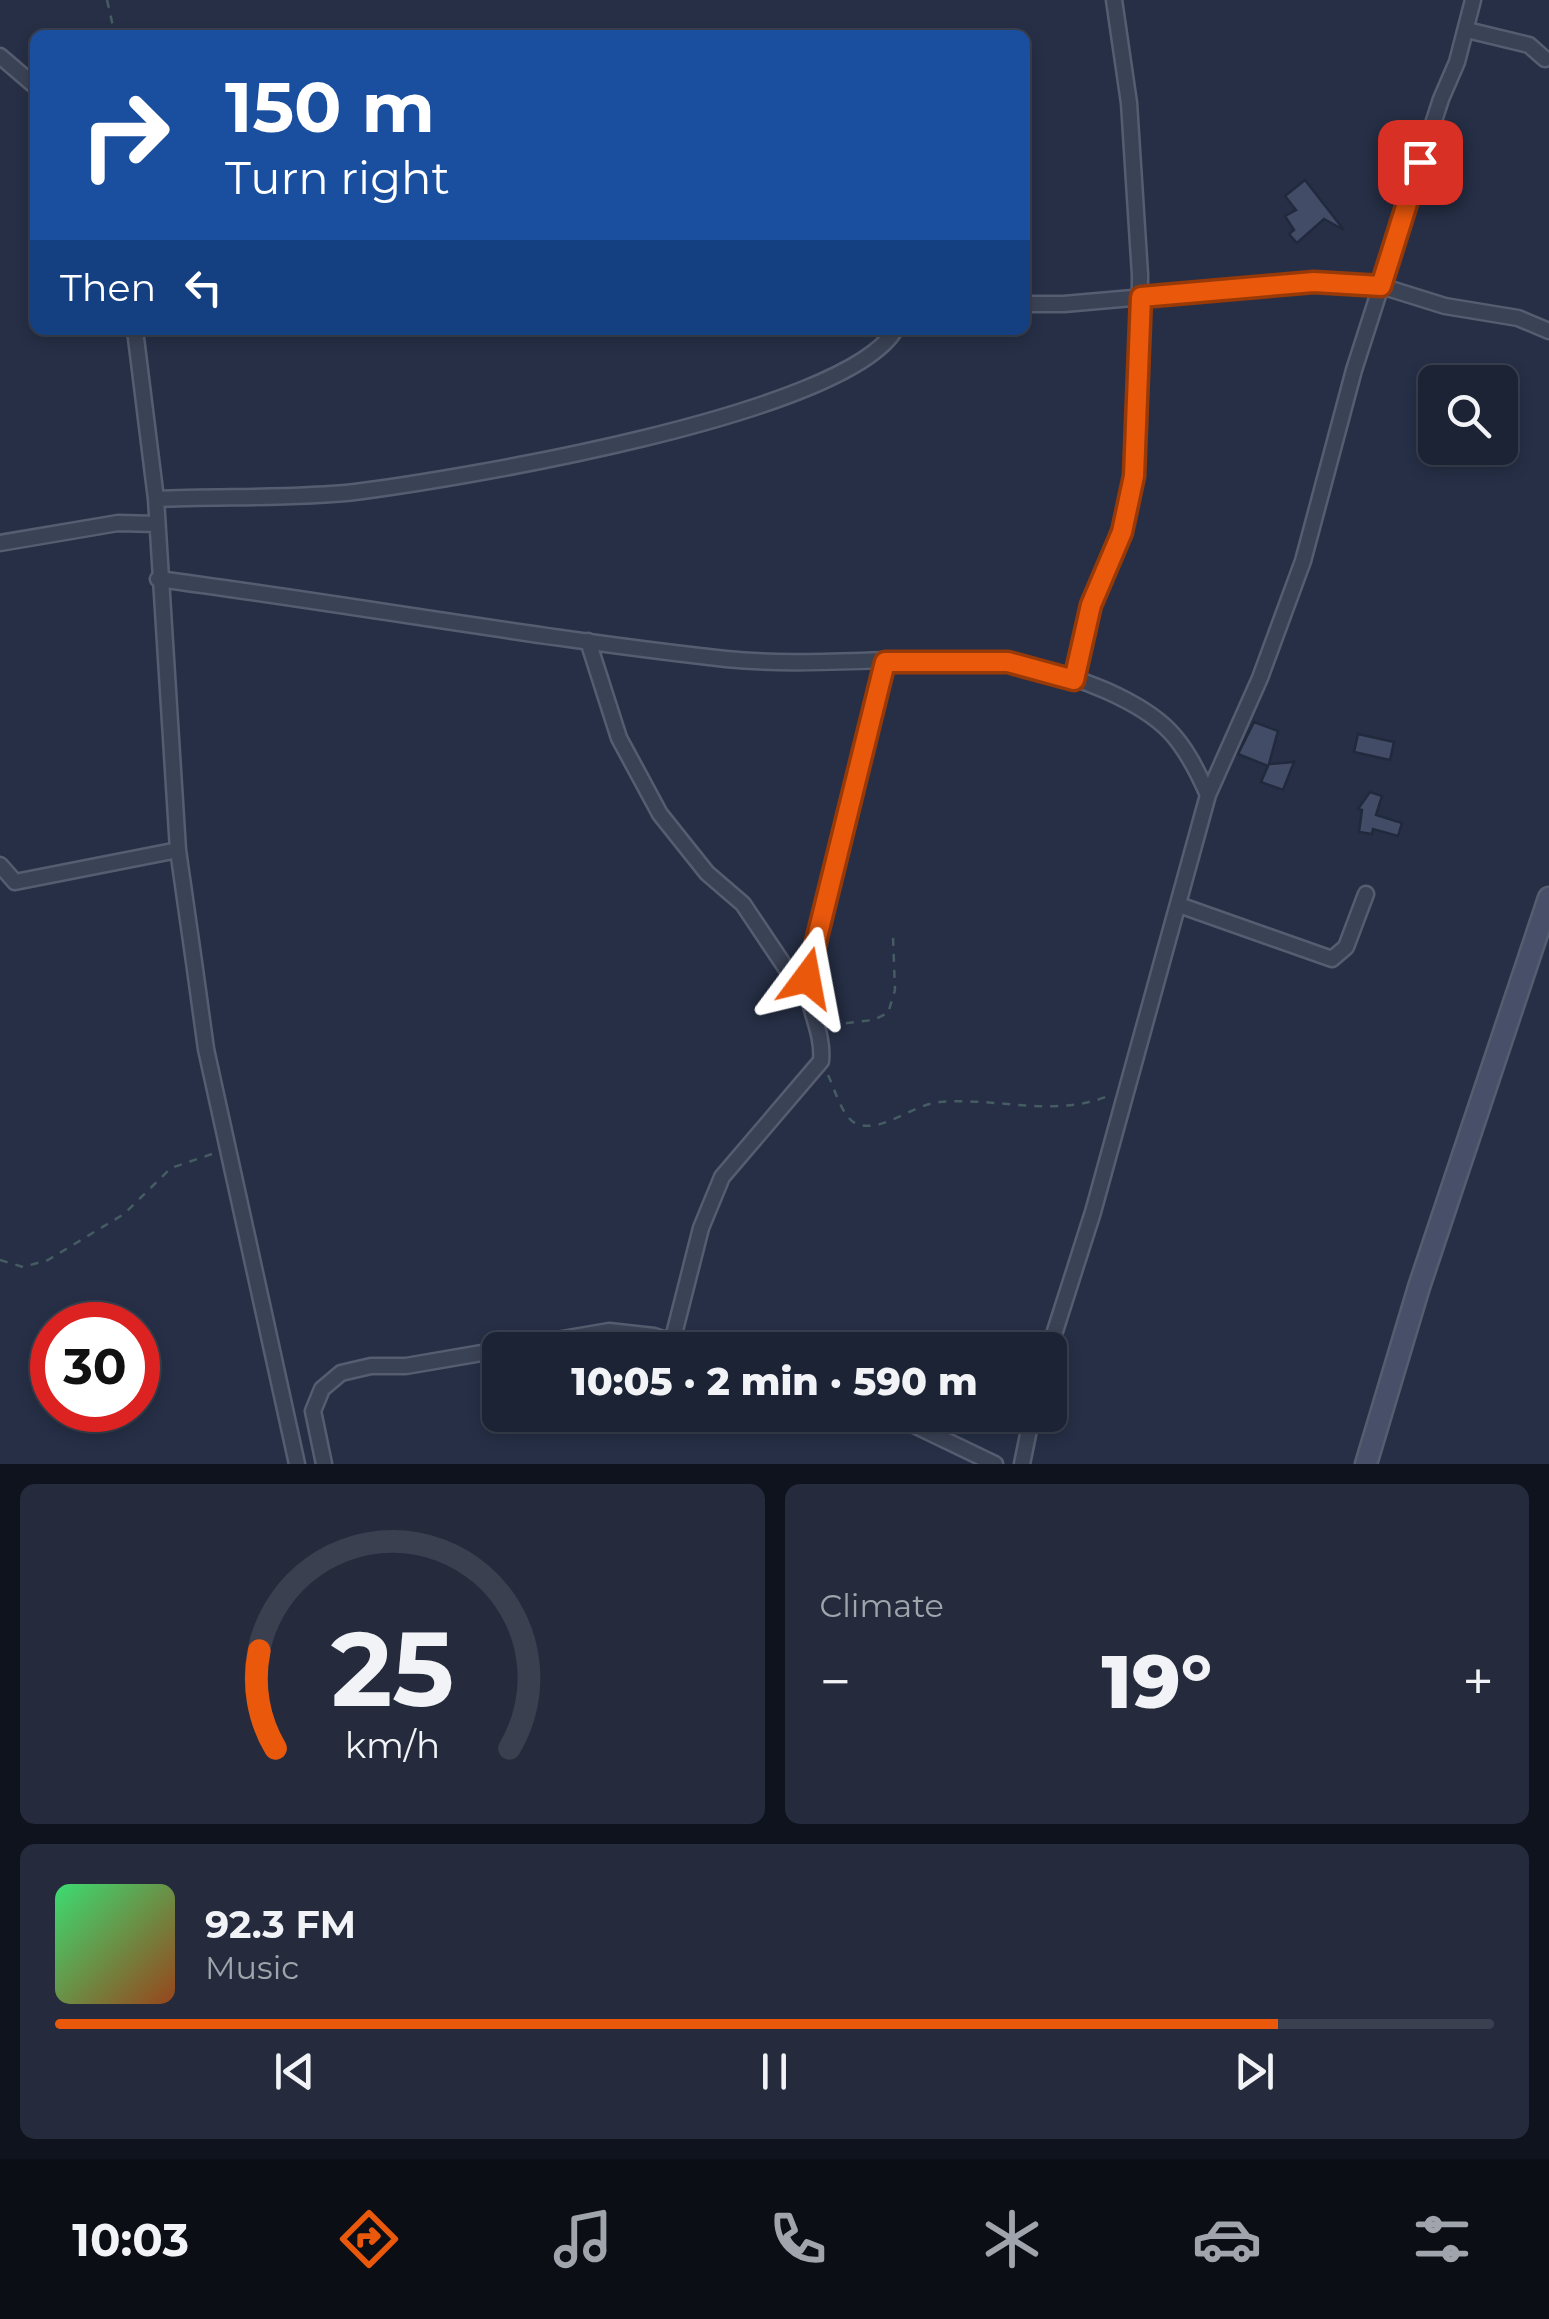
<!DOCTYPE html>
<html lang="en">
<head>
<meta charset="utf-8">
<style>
	body { margin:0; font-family:Montserrat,sans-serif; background:#252b3c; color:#f1f3f6; height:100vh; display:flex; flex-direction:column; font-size:38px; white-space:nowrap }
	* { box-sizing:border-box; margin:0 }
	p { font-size:32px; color:#a0a4ac }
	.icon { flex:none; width:55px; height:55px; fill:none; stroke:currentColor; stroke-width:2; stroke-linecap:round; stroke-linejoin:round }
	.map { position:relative; height:1464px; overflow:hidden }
	.panel { display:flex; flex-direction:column; gap:20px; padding:20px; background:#0f131d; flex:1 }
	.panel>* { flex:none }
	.hud { position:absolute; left:30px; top:30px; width:1000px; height:305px; border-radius:15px; box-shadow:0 5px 15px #0003,0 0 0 2px #3a404f; background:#1a4fa0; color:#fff; overflow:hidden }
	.buttons { position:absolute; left:1418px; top:365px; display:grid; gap:20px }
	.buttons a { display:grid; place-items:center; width:100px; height:100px; border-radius:15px; background:#1c2334; box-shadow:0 5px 15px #0003,0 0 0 2px #3a404f; font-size:50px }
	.speed { position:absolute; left:30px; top:1302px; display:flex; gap:20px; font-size:50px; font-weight:700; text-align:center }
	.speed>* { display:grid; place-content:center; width:130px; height:130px; border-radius:50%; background:#1c2334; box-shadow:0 5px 15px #0003,0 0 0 2px #3a404f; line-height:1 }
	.speed .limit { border:15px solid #d22; background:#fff; color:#111 }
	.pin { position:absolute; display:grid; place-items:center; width:85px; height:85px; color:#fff; margin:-42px; border-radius:20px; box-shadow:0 5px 15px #0006 }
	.me { position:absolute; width:110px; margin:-55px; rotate:13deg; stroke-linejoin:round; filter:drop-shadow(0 0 8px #0008) }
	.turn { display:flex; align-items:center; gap:35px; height:210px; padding:0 30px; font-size:45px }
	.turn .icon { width:130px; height:130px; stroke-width:2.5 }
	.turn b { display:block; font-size:70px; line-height:85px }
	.then { display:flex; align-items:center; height:95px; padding:0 30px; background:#0003; gap:20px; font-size:38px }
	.big { font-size:75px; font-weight:800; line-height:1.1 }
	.panel .widget { flex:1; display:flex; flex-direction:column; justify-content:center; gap:15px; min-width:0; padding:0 35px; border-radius:15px; background:#252b3c }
	.panel .dial { align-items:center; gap:0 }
	.dial svg { height:260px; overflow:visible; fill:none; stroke:#3a404f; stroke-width:7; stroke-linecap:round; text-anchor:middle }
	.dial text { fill:#f1f3f6; stroke:none }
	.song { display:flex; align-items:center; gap:30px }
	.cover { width:120px; height:120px; border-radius:15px; background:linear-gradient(135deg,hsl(140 70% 55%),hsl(20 70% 35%)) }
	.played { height:10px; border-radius:5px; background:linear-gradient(90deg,#ea580c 85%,#3a404f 85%) }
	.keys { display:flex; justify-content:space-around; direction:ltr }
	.heat { display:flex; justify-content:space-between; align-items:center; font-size:55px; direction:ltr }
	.panel .tiles { flex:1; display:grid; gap:20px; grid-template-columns:1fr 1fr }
	.widget:last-child { grid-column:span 2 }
	.trip { position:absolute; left:482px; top:1332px; width:585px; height:100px; border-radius:15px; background:#1c2334; box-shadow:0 5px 15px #0003,0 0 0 2px #3a404f; font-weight:800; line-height:100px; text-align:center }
	.tab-bar { display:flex; height:160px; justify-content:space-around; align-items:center; background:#0b0e15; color:#a0a4ac }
	.tab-bar .icon { width:70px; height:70px }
	.tab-bar .selected { color:#ea580c }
	.tab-bar b { font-size:45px; color:#f1f3f6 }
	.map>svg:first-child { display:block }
</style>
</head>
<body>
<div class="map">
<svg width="1549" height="1464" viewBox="0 0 1549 1464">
	<rect width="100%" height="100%" fill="#262f46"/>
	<!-- building -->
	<path fill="#424c67" stroke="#21293d" stroke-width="2.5" d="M 1305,180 L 1344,230 L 1324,219 L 1297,243 L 1289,234 L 1294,230 L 1285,216 L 1296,210 L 1285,196 Z
		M 1254,722 L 1278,731 L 1269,764 L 1294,762 L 1283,790 L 1261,782 L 1268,766 L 1238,754 Z
		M 1358,734 L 1394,742 L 1390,760 L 1354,752 Z
		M 1370,792 L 1382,796 L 1376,815 L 1402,823 L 1398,836 L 1373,829 L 1372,834 L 1359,832 L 1362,810 L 1358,809 Z"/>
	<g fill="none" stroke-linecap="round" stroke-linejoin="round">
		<defs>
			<path id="street" d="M 1467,30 L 1529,45 L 1545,59
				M 0,56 L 35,86
				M 1025,304 L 1064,304 L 1314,282 L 1381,286 L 1445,306 L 1518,318 L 1549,331
				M 135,330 L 156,499 L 178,850 L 194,962 L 206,1049 L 297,1464
				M 156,499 C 222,496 290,499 355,492 C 458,479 844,415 895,330
				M 0,543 L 118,523 L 157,524
				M 158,579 C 348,604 536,638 726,659 C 853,672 987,637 1107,691 C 1165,717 1183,738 1208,795
				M 588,641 L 619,738 L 660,814 L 707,873 L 743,904 L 806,998
				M 1074,680 L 1091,605 L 1128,508 L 1139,402 L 1140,275 L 1129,103 L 1114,0
				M 0,865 L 15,882 L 178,850
				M 1179,905 L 1332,959 L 1346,947 L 1366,894
				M 672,1342 L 701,1228 L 722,1177 L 821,1061 C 824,1031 806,1007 807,978 L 885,662
				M 1049,1350 L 1093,1212 L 1208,795 L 1260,678 L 1303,561 L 1354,370 L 1441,99 L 1457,62 L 1473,0
				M 893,1415 L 995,1464
				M 324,1464 L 313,1411 L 322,1389 L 341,1373 L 371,1366 L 406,1366 L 609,1331 L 654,1336 L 699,1350
				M 1022,1464 L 1032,1415"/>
			<path id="secondary" d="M 1366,1464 L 1419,1287 L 1549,898"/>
		</defs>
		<!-- street casing -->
		<use href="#street" stroke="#565d70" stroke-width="19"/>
		<!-- secondary casing -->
		<use href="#secondary" stroke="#565d70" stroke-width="25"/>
		<!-- path -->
		<path stroke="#465c63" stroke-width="2.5" stroke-dasharray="8 8" stroke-linecap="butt" d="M 107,0 L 115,35
			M 830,1025 L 873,1020 L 888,1013 L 895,990 L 893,937
			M 828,1075 C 835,1089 843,1122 860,1125 C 885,1131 914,1104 940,1102 C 996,1097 1054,1118 1108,1096
			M 0,1260 L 23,1267 L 48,1260 L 124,1214 L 171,1168 L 212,1154"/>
		<!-- street -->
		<use href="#street" stroke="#3a4255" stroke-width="14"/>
		<!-- secondary -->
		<use href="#secondary" stroke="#485069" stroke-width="20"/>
	</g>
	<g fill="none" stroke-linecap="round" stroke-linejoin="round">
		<defs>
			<path id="route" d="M 807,978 L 885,662 L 1008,662 L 1074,680 L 1091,605 L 1122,532 L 1134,476 L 1141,297 L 1314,282 L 1381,286 L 1420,162"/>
		</defs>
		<!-- route casing -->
		<use href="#route" stroke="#983908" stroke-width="25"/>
		<!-- route -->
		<use href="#route" stroke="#ea580c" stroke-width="18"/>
	</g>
</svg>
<div class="buttons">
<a><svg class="icon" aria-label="search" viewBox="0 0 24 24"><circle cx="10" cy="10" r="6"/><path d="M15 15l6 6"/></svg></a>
</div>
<div class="speed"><div class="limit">30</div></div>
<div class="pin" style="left:1420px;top:162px;background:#d93025"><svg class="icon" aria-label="arrive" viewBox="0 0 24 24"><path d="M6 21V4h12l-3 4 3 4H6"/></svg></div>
<svg class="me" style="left:807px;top:978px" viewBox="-20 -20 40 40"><path d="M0-17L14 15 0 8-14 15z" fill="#ea580c" stroke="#fff" stroke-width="4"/></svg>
<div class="trip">10:05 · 2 min · 590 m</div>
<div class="hud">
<div class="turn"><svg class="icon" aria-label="right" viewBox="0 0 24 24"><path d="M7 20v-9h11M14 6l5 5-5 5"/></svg><div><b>150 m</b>Turn right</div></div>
<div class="then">Then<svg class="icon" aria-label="left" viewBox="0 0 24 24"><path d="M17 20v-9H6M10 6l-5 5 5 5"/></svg></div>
</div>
</div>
<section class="panel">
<div class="tiles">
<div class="widget dial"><svg viewBox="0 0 100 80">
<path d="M14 69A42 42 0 1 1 86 69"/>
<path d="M14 69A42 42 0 0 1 9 39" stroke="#ea580c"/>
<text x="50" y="56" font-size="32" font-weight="700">25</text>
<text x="50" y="72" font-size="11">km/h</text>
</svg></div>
<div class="widget"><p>Climate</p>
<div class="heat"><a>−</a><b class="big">19°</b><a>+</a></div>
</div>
<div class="widget">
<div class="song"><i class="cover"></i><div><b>92.3 FM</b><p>Music</p></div></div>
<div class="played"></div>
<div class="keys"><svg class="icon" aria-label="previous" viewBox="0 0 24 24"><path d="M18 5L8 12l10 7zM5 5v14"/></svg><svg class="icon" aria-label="pause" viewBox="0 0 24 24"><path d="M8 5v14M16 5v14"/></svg><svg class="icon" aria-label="next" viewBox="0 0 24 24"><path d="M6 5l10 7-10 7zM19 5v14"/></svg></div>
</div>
</div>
</section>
<nav class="tab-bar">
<b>10:03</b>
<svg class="icon selected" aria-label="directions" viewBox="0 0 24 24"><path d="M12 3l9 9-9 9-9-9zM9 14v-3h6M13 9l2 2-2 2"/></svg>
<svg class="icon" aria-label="music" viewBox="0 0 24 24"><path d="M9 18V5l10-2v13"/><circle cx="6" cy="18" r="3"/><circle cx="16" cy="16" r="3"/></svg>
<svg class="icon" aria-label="phone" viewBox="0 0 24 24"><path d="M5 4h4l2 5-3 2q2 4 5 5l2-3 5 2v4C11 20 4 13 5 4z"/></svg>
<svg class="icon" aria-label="climate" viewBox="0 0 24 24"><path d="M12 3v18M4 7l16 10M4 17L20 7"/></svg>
<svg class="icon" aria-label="car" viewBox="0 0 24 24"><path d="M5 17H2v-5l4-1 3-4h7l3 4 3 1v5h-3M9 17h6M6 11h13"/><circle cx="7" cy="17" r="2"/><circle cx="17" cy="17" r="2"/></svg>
<svg class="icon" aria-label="filters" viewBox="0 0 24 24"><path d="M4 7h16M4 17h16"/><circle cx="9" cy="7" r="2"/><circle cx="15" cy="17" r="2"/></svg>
</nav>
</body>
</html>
